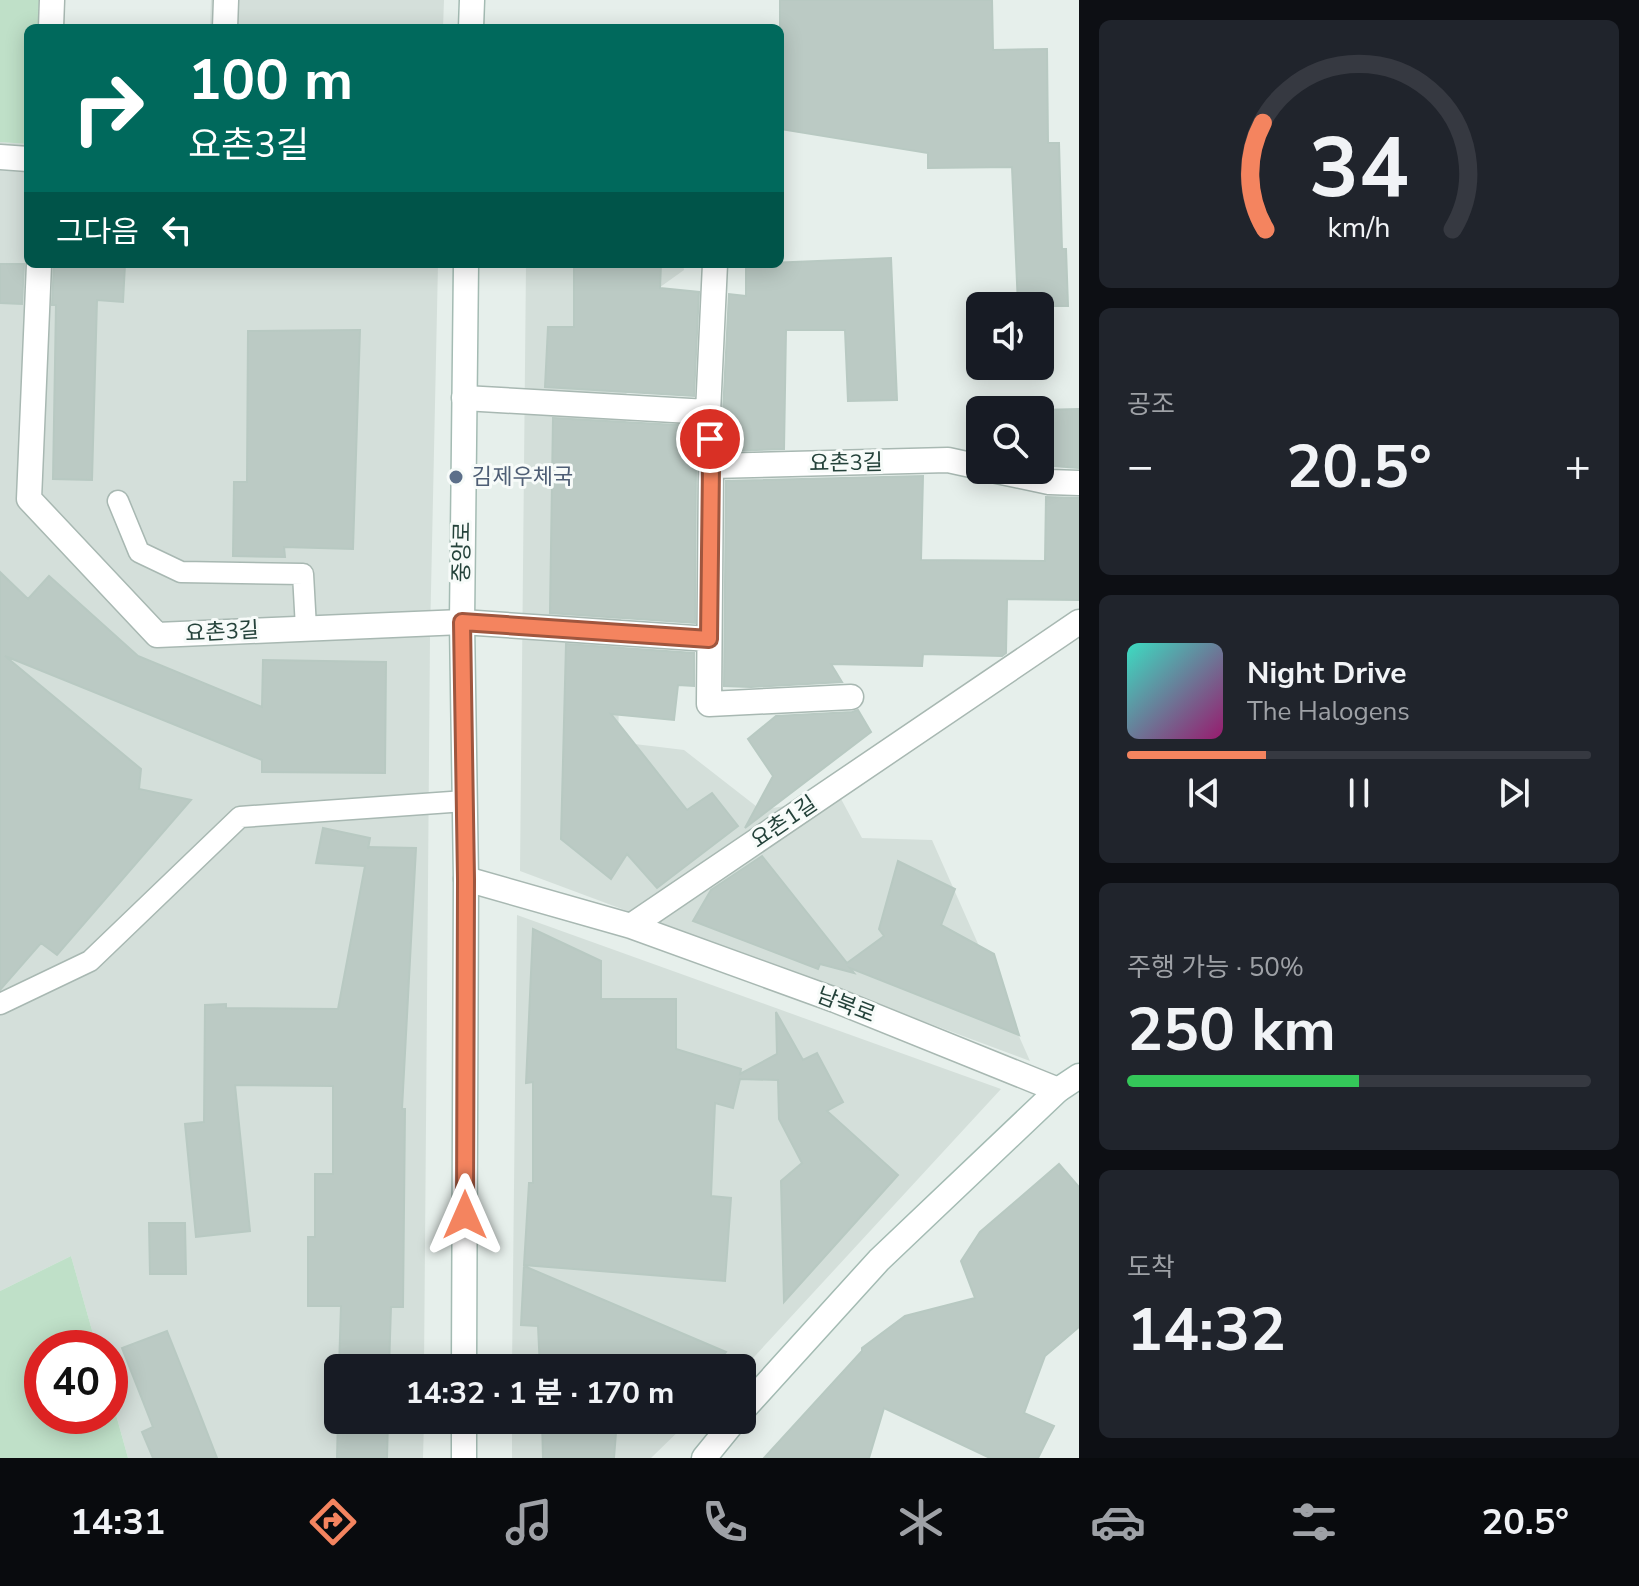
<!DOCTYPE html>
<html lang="ko">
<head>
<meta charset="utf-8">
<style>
	body { margin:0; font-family:"Nunito Sans","Noto Sans KR",sans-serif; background:#20242c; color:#f1f3f6; height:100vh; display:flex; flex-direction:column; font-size:30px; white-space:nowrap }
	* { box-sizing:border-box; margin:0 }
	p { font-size:26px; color:#9ea1a6 }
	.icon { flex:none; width:44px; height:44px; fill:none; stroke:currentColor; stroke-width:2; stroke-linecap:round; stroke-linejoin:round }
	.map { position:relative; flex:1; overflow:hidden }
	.drawer { display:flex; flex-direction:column; gap:20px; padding:20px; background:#0d0f14; width:560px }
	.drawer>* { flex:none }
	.top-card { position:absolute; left:24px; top:24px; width:760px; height:244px; border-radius:12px; box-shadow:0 4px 20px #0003; background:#00695c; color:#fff; overflow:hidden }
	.tools { position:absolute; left:966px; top:292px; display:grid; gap:16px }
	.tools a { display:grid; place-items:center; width:88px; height:88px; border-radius:12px; background:#171b24; box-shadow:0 4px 20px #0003; font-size:40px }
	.speed { position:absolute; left:24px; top:1330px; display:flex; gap:16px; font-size:40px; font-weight:700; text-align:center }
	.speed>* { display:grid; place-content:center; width:104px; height:104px; border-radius:50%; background:#171b24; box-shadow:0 4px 20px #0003; line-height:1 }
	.speed .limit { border:12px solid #d22; background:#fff; color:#111 }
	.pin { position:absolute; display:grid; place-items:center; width:68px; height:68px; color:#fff; margin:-34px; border:4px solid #fff; border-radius:50%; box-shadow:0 2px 8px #0007 }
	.me { position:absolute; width:88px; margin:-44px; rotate:0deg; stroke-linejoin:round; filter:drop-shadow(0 0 6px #0008) }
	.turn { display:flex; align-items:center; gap:28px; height:168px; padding:0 32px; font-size:36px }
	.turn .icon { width:104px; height:104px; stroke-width:2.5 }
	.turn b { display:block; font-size:56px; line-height:68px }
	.then { display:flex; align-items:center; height:76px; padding:0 32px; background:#0003; gap:16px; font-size:30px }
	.big { font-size:60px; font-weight:700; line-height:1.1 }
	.drawer .widget { flex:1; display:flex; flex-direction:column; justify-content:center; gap:12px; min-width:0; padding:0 28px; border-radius:12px; background:#20242c }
	.drawer .dial { align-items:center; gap:0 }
	.dial svg { height:208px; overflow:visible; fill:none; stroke:#363941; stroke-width:7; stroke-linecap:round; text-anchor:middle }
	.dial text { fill:#f1f3f6; stroke:none }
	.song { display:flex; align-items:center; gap:24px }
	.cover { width:96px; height:96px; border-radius:12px; background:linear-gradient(135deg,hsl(170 70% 55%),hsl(320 70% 35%)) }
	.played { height:8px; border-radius:4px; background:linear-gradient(90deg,#f4845f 30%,#363941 30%) }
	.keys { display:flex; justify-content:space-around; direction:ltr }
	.heat { display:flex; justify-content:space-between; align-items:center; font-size:44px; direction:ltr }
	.charge { height:12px; border-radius:6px; background:linear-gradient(90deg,#34c759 50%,#363941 0) }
	.trip { position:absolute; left:324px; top:1354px; width:432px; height:80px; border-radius:12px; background:#171b24; box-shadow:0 4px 20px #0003; font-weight:700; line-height:80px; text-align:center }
	.menu { display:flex; height:128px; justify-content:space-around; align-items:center; background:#090b0e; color:#9ea1a6 }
	.menu .icon { width:56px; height:56px }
	.menu .on { color:#f4845f }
	.menu b { font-size:36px; color:#f1f3f6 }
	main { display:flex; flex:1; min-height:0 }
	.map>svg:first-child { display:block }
</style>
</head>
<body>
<main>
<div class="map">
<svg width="1079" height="1458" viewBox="0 0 1079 1458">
	<rect width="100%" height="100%" fill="#e6efeb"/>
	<!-- built -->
	<path fill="#d4dfda" d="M 211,0 L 444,0 L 443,28 L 210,28 Z
		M 0,142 L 28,144 L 28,264 L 438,264 L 430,638 L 424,1368 L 338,1368 L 338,1420 L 424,1420 L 423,1458 L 128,1458 L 110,1393 L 110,1348 L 97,1348 L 71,1256 L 0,1291 Z
		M 526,264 L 683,264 L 684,270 L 649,295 L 629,294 L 618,742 L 684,750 L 761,810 L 840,797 L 862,838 L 932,840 L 1030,1061 L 520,871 Z
		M 517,915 L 1001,1089 L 742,1370 L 742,1368 L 512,1368 Z
		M 512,1420 L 690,1420 L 651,1458 L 512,1458 Z"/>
	<!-- green -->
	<path fill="#bfe0c8" d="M 0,0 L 42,0 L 40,28 L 28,28 L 28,144 L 0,142 Z
		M 71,1256 L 97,1348 L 42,1348 L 42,1416 L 110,1416 L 110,1393 L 128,1458 L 0,1458 L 0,1291 Z"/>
	<!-- building -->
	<path fill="#bbcac4" stroke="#b8c9c2" stroke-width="2" d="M 780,0 L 992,0 L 993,50 L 1047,49 L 1048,143 L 1059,143 L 1062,249 L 1066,249 L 1068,306 L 1018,306 L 1012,167 L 928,168 L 928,153 L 780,129 Z
		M 891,258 L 897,400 L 848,401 L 845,330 L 786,330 L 784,449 L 725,451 L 723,412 L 729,294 L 746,296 L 746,264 Z
		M 0,264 L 24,264 L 22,304 L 0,303 Z
		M 54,264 L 125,264 L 123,302 L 97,300 L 92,480 L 53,479 L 56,305 L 52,305 Z
		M 574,264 L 661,264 L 660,288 L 699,292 L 694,396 L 545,387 L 548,327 L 574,327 Z
		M 360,330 L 353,549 L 284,547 L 285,557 L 233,556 L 234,482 L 247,482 L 248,331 Z
		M 1079,409 L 1079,468 L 1041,465 L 1040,410 Z
		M 553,418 L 694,426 L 696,466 L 695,623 L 550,613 Z
		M 923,476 L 921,560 L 1045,561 L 1046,497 L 1079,498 L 1079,600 L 1007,599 L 1006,653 L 1002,656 L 923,654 L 922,666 L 831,664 L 842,682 L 751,687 L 724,686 L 726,481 Z
		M 0,572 L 28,599 L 49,576 L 138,656 L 262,707 L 263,660 L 386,662 L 385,773 L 262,772 L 262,760 L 5,656 L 141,769 L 139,789 L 191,800 L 57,955 L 41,943 L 0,990 Z
		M 566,644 L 694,653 L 694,686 L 678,685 L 674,720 L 611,714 L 687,810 L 712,793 L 738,826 L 657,888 L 627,854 L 611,879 L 561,839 Z
		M 858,710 L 871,732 L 745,828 L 773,776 L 748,739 L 776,716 L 852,712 Z
		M 323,828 L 370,838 L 368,849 L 368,847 L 416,848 L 402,1109 L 405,1109 L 403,1307 L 391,1307 L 389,1368 L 339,1368 L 341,1306 L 308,1306 L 308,1237 L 315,1237 L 315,1174 L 333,1174 L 333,1086 L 235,1085 L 250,1231 L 196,1237 L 185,1124 L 204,1122 L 205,1005 L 226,1004 L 226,1008 L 338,1009 L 365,866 L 316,863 Z
		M 762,856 L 847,963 L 884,936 L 879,929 L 898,861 L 955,889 L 941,925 L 994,954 L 1019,1035 L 850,968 L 854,973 L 820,964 L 818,969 L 693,921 L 711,890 Z
		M 533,929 L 601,961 L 601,999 L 676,999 L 676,1049 L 741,1069 L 740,1074 L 777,1054 L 776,1012 L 803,1060 L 817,1053 L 843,1102 L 827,1111 L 898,1175 L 784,1302 L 781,1181 L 802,1163 L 779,1119 L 778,1080 L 740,1079 L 733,1108 L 715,1103 L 711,1196 L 731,1198 L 725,1281 L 524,1265 L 529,1183 L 533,1183 L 533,1082 L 526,1083 Z
		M 1059,1164 L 1079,1187 L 1079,1327 L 1045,1356 L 1024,1413 L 1054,1426 L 1038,1458 L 990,1458 L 884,1408 L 869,1458 L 764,1458 L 862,1351 L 862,1348 L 905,1316 L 975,1298 L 961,1261 L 980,1232 Z
		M 149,1223 L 185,1223 L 186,1274 L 150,1274 Z
		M 524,1266 L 726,1352 L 713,1368 L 540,1368 L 538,1326 L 521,1325 Z
		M 167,1331 L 198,1409 L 217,1458 L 153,1458 L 142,1432 L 153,1427 L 122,1348 Z
		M 338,1417 L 338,1420 L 388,1420 L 387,1458 L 337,1458 Z
		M 542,1420 L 617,1420 L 614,1458 L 543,1458 Z
		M 632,1420 L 668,1420 L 657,1433 Z"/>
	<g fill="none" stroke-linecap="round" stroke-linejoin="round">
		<defs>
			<path id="lane" d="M 118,501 L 139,552 L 181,572 L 303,574 L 306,628
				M 0,1004 L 90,961 L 240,817 L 465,801"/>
			<path id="street" d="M 51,28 L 52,0
				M 225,28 L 226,0
				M 0,157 L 28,159
				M 39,264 L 29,499 L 157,635 L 462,622 L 709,639
				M 715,264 L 708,412 L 711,466 L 709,704 L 851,697
				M 464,398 L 708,412
				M 711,466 L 948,460 L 980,467
				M 992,470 L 1049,482 L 1079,483
				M 466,879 L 631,926 L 835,1000 L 1058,1090
				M 631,926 L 1079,622"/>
			<path id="secondary" d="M 471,28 L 472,0
				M 464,1368 L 466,879 L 462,622 L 466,264
				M 742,1411 L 879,1260 L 1058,1090 L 1079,1076
				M 464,1458 L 464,1420
				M 704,1458 L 735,1420"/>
		</defs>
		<!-- lane casing -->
		<use href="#lane" stroke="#a8b8b2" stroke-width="23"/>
		<!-- street casing -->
		<use href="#street" stroke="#a8b8b2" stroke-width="27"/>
		<!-- secondary casing -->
		<use href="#secondary" stroke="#a4bbb3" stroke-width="27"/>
		<!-- lane -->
		<use href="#lane" stroke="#fff" stroke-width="20"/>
		<!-- street -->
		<use href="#street" stroke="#fff" stroke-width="24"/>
		<!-- secondary -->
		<use href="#secondary" stroke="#fff" stroke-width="24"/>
	</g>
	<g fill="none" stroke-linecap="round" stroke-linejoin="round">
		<defs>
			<path id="route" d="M 465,1215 L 466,879 L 462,622 L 709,639 L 711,466 L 710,439"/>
		</defs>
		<!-- route casing -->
		<use href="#route" stroke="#9f563e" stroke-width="20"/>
		<!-- route -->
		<use href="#route" stroke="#f4845f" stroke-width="14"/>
	</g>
	<!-- markers -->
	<circle fill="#5c6f8a" stroke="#f7fbf9" stroke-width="3" cx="456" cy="477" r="8"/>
	<g text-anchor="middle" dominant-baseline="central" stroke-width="6" stroke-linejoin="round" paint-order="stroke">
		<!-- street labels -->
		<g font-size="22" fill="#24423a" stroke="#f7fbf9">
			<text transform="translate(846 463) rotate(-1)">요촌3길</text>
			<text transform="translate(462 552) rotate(-89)">중앙로</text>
			<text transform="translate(222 632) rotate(-3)">요촌3길</text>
			<text transform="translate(784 822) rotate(-34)">요촌1길</text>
			<text transform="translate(846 1005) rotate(21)">남북로</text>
		</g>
		<!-- service labels -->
		<g font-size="22" fill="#4e5e75" stroke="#f7fbf9" text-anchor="start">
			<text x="472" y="477">김제우체국</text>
		</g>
	</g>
</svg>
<div class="tools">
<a><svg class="icon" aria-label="sound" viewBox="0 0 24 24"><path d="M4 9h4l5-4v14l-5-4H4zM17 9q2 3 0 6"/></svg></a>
<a><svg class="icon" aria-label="search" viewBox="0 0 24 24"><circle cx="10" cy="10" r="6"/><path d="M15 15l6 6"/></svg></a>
</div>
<div class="speed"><div class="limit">40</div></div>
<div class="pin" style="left:710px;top:439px;background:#d93025"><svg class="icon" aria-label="arrive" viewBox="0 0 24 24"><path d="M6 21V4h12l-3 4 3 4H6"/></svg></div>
<svg class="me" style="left:465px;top:1215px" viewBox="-20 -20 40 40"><path d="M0-17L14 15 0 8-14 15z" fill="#f4845f" stroke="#fff" stroke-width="4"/></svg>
<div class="trip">14:32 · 1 분 · 170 m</div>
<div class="top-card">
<div class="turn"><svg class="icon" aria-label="right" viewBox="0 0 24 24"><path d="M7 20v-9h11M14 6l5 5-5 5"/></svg><div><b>100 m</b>요촌3길</div></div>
<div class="then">그다음<svg class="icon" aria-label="left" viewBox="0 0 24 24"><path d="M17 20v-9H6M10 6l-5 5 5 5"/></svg></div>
</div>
</div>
<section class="drawer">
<div class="widget dial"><svg viewBox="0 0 100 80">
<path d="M14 69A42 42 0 1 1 86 69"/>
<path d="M14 69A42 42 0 0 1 13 28" stroke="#f4845f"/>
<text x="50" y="56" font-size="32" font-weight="700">34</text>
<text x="50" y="72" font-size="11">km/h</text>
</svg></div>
<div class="widget"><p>공조</p>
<div class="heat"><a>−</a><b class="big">20.5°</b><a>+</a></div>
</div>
<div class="widget">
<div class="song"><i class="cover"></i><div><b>Night Drive</b><p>The Halogens</p></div></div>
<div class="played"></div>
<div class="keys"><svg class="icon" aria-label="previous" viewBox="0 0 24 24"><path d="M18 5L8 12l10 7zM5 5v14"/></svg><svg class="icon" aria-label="pause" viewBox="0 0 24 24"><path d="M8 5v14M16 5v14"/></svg><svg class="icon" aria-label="next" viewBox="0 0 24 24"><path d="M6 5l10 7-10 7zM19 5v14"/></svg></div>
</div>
<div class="widget"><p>주행 가능 · 50%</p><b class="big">250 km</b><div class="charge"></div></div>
<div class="widget"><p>도착</p><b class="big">14:32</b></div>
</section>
</main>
<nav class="menu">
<b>14:31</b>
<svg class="icon on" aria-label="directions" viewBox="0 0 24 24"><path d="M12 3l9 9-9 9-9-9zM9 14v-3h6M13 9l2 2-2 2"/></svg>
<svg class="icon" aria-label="music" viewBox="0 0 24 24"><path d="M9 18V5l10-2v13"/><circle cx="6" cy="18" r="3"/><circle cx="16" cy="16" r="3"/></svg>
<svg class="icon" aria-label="phone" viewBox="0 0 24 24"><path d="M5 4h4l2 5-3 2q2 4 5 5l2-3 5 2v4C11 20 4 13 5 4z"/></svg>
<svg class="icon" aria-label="climate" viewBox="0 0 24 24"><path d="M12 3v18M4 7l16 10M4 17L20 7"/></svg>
<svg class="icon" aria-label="car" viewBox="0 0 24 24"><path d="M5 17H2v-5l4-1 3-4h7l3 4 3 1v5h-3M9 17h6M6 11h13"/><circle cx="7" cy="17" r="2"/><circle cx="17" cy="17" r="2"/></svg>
<svg class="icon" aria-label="filters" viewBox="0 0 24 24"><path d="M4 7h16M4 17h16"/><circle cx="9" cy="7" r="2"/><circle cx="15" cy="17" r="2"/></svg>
<b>20.5°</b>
</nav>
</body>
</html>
